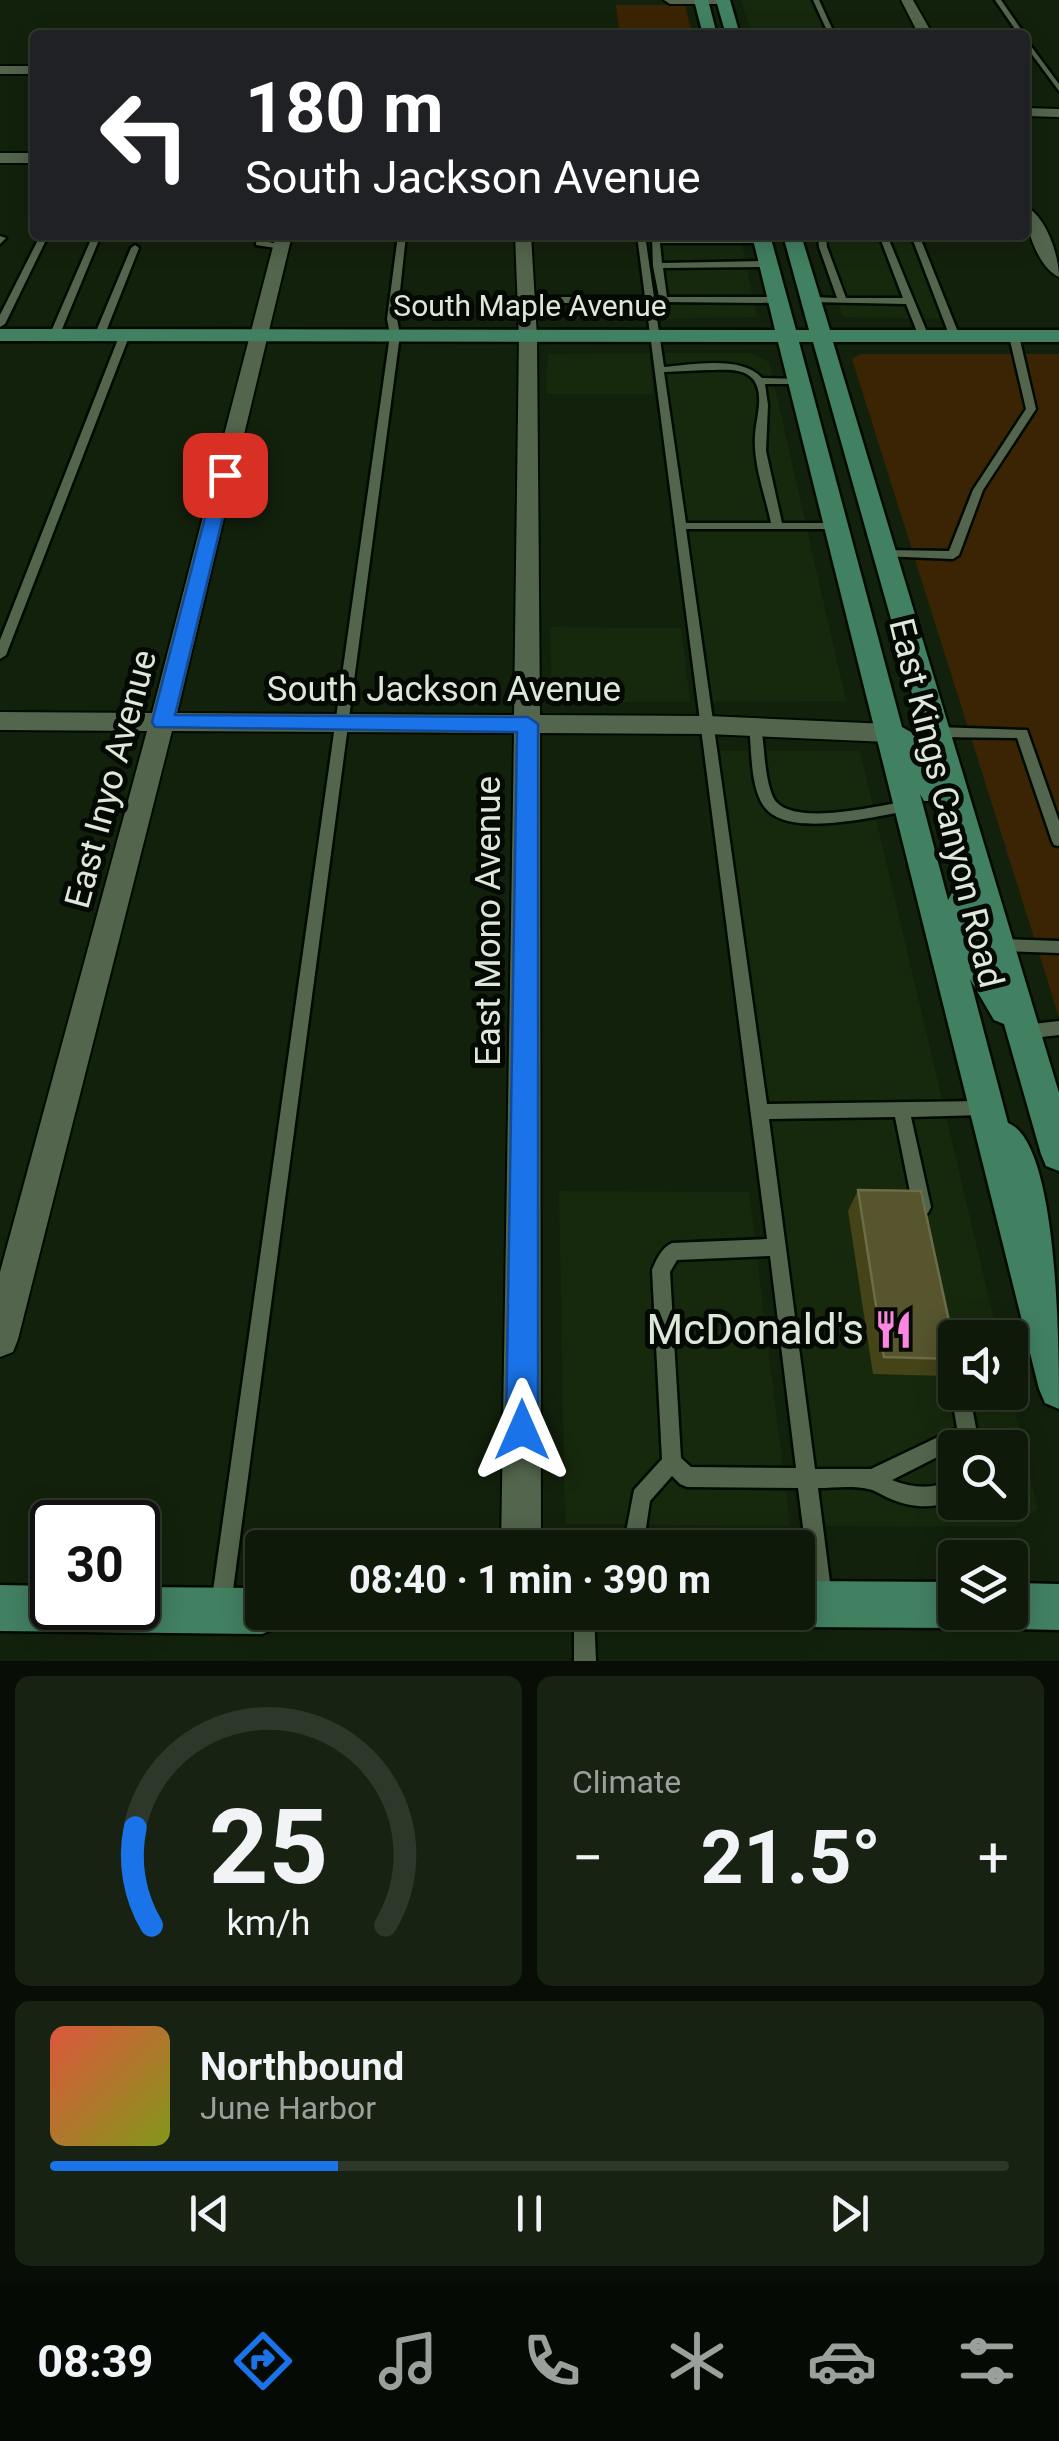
<!DOCTYPE html>
<html lang="en">
<head>
<meta charset="utf-8">
<style>
	body { margin:0; font-family:Roboto,sans-serif; background:#172212; color:#f1f3f6; height:100vh; display:flex; flex-direction:column; font-size:38px; white-space:nowrap }
	* { box-sizing:border-box; margin:0 }
	p { font-size:32px; color:#9ba09c }
	.icon { flex:none; width:55px; height:55px; fill:none; stroke:currentColor; stroke-width:2; stroke-linecap:round; stroke-linejoin:round }
	.map { position:relative; height:1661px; overflow:hidden }
	.panel { display:flex; flex-direction:column; gap:15px; padding:15px; background:#080e05; flex:1 }
	.panel>* { flex:none }
	.hud { position:absolute; left:30px; top:30px; width:1000px; height:210px; border-radius:10px; box-shadow:0 5px 25px #0003,0 0 0 2px #2e382a; background:#202124; color:#fff; overflow:hidden }
	.controls { position:absolute; left:938px; top:1320px; display:grid; gap:20px }
	.controls a { display:grid; place-items:center; width:90px; height:90px; border-radius:10px; background:#0e1909; box-shadow:0 5px 25px #0003,0 0 0 2px #2e382a; font-size:50px }
	.speed { position:absolute; left:30px; top:1500px; display:flex; gap:20px; font-size:50px; font-weight:700; text-align:center }
	.speed>* { display:grid; place-content:center; width:130px; height:130px; border-radius:50%; background:#0e1909; box-shadow:0 5px 25px #0003,0 0 0 2px #2e382a; line-height:1 }
	.speed .limit { border:5px solid #111; border-radius:15px; background:#fff; color:#111 }
	.pin { position:absolute; display:grid; place-items:center; width:85px; height:85px; color:#fff; margin:-42px; border-radius:20px; box-shadow:0 5px 15px #0006 }
	.me { position:absolute; width:110px; margin:-55px; rotate:0deg; stroke-linejoin:round; filter:drop-shadow(0 0 8px #0008) }
	.turn { display:flex; align-items:center; gap:35px; height:210px; padding:0 50px; font-size:45px }
	.turn .icon { width:130px; height:130px; stroke-width:2.5 }
	.turn b { display:block; font-size:70px; line-height:85px }
	.big { font-size:75px; font-weight:700; line-height:1.1 }
	.panel .tile { flex:1; display:flex; flex-direction:column; justify-content:center; gap:15px; min-width:0; padding:0 35px; border-radius:15px; background:#172212 }
	.panel .dial { align-items:center; gap:0 }
	.dial svg { height:260px; overflow:visible; fill:none; stroke:#2e382a; stroke-width:7; stroke-linecap:round; text-anchor:middle }
	.dial text { fill:#f1f3f6; stroke:none }
	.song { display:flex; align-items:center; gap:30px }
	.cover { width:120px; height:120px; border-radius:15px; background:linear-gradient(135deg,hsl(10 70% 55%),hsl(70 70% 35%)) }
	.played { height:10px; border-radius:5px; background:linear-gradient(90deg,#1a73e8 30%,#2e382a 30%) }
	.keys { display:flex; justify-content:space-around; direction:ltr }
	.heat { display:flex; justify-content:space-between; align-items:center; font-size:55px; direction:ltr }
	.panel .tiles { flex:1; display:grid; gap:15px; grid-template-columns:1fr 1fr }
	.tile:last-child { grid-column:span 2 }
	.trip { position:absolute; left:245px; top:1530px; width:570px; height:100px; border-radius:10px; background:#0e1909; box-shadow:0 5px 25px #0003,0 0 0 2px #2e382a; font-weight:700; line-height:100px; text-align:center }
	.tab-bar { display:flex; height:160px; justify-content:space-around; align-items:center; background:#060a04; color:#9ba09c }
	.tab-bar .icon { width:70px; height:70px }
	.tab-bar .active { color:#1a73e8 }
	.tab-bar b { font-size:45px; color:#f1f3f6 }
	.map>svg:first-child { display:block }
</style>
</head>
<body>
<div class="map">
<svg width="1059" height="1661" viewBox="0 0 1059 1661">
	<rect width="100%" height="100%" fill="#12210c"/>
	<!-- built -->
	<path fill="#16290d" fill-rule="evenodd" d="M 741,0 L 811,0 L 825,35 L 752,35 Z
		M 647,235 L 740,235 L 757,317 L 658,319 Z
		M 815,235 L 908,235 L 943,319 L 843,317 Z
		M 649,353 L 654,394 L 546,394 L 548,354 Z
		M 663,353 L 751,353 L 769,362 L 846,701 L 708,702 Z
		M 550,627 L 681,628 L 690,702 L 552,702 Z
		M 716,751 L 860,751 L 998,1337 L 955,1338 L 955,1392 L 1010,1390 L 1038,1509 L 1015,1527 L 818,1526 ZM 955,1448 L 1010,1448 L 1010,1502 L 955,1502 Z
		M 559,1191 L 749,1192 L 790,1526 L 565,1524 Z"/>
	<!-- green -->
	<path fill="#3b2403" d="M 616,5 L 685,5 L 692,33 L 619,33 Z
		M 861,354 L 1059,354 L 1059,1017 L 852,359 Z"/>
	<g fill="none" stroke-linecap="round" stroke-linejoin="round">
		<defs>
			<path id="lane" d="M 813,0 L 819,0 L 835,35 L 829,35 Z
				M 995,0 L 1001,0 L 1025,35 L 1019,35 Z
				M 1025,38 L 1059,84 L 1059,91 L 1025,45 Z
				M 93,235 L 101,235 L 60,334 L 52,336 L 50,334 Z
				M 257,235 L 265,235 L 264,241 L 286,246 L 282,249 L 256,245 Z
				M 398,235 L 406,235 L 397,319 L 400,335 L 231,1605 L 228,1612 L 221,1615 L 214,1612 L 211,1605 L 390,335 L 387,319 Z
				M 637,235 L 645,235 L 664,367 C 693,365 740,355 762,378 L 802,379 L 804,381 L 799,384 L 765,384 L 768,405 L 766,451 L 782,523 L 836,523 L 842,526 L 836,529 L 686,529 L 767,1104 L 983,1101 L 989,1103 L 991,1108 L 989,1113 L 983,1115 L 911,1117 L 931,1207 L 928,1213 L 922,1215 L 916,1213 L 913,1207 L 895,1117 L 769,1119 L 815,1469 L 871,1469 L 957,1428 L 951,1392 L 955,1385 L 955,1392 L 969,1392 L 980,1448 L 955,1448 L 892,1480 C 914,1489 933,1489 955,1480 L 955,1500 C 932,1509 913,1508 891,1499 C 883,1496 875,1490 868,1489 C 853,1485 833,1488 818,1488 L 832,1598 L 829,1605 L 822,1608 L 815,1605 L 812,1598 L 798,1488 L 687,1487 L 680,1484 L 672,1476 L 650,1501 L 643,1548 L 623,1548 L 634,1490 L 662,1459 L 652,1270 C 656,1260 662,1247 672,1243 L 767,1239 L 646,303 L 526,303 L 522,300 L 526,297 L 645,297 ZM 707,370 C 721,370 743,367 753,379 C 765,394 756,418 755,435 C 753,464 765,494 771,523 L 686,523 L 664,372 ZM 770,1256 L 796,1468 L 691,1467 L 681,1458 L 670,1272 L 677,1260 Z
				M 822,235 L 833,235 L 826,239 L 827,247 L 846,298 L 903,298 L 879,235 L 887,235 L 929,337 L 927,339 L 919,337 L 906,304 L 809,302 L 809,298 L 812,297 L 837,298 L 819,247 L 818,238 Z
				M 911,235 L 919,235 L 960,337 L 958,339 L 950,337 Z
				M 0,236 L 6,238 L 0,244 Z
				M 40,236 L 47,238 L 5,324 L 0,327 L 0,315 Z
				M 652,238 L 766,238 L 767,240 L 763,243 L 660,243 L 662,263 L 769,261 L 773,264 L 769,267 L 663,268 L 667,297 L 778,297 L 782,300 L 778,303 L 660,302 L 653,266 Z
				M 135,245 L 139,248 L 105,334 L 97,336 L 95,334 L 131,248 Z
				M 125,331 L 130,334 L 6,655 L 0,659 L 0,640 L 120,334 Z
				M 1011,334 L 1019,336 L 1036,409 L 983,490 L 959,555 L 953,559 L 881,556 L 879,554 L 885,550 L 949,551 L 973,490 L 1026,409 L 1009,336 Z
				M 755,722 L 761,727 C 765,749 764,776 773,797 C 788,829 880,805 908,801 L 915,806 L 908,811 C 874,816 785,840 763,805 C 750,784 752,751 749,727 Z
				M 937,727 L 1027,730 L 1059,821 L 1059,846 L 1054,845 L 1052,841 L 1017,738 L 937,737 L 931,732 Z
				M 1000,939 L 1059,941 L 1059,953 L 1000,951 L 995,949 L 993,945 L 995,941 Z
				M 1059,1021 L 1059,1035 L 1024,1039 L 1018,1037 L 1016,1032 L 1018,1027 L 1024,1025 Z
				M 574,1612 L 594,1612 L 596,1661 L 574,1661 Z"/>
			<path id="street" d="M 664,0 L 729,0 L 723,4 L 670,4 Z
				M 901,0 L 913,0 L 933,35 L 919,35 Z
				M 0,66 L 35,66 L 35,74 L 0,74 Z
				M 1025,108 L 1059,109 L 1059,117 L 1025,116 Z
				M 0,153 L 35,153 L 35,163 L 0,163 Z
				M 1025,206 C 1046,216 1059,255 1059,277 C 1038,268 1025,227 1025,206 Z
				M 276,235 L 292,235 L 177,713 L 514,715 L 519,337 L 515,235 L 531,235 L 537,337 L 540,715 L 708,716 L 888,724 L 897,726 L 901,733 L 897,740 L 888,742 L 708,734 L 540,733 L 541,1548 L 501,1548 L 514,733 L 172,731 L 18,1339 L 13,1352 L 0,1357 L 0,1272 L 147,731 L 0,730 L 0,712 L 152,713 Z"/>
			<path id="secondary" d="M 694,0 L 708,0 L 717,35 L 703,35 Z
				M 716,0 L 730,0 L 740,35 L 726,35 Z
				M 752,235 L 770,235 L 796,330 L 809,330 L 783,235 L 801,235 L 830,330 L 1059,330 L 1059,342 L 833,342 L 1059,1093 L 1059,1171 L 1046,1166 L 1041,1154 L 1004,1024 L 994,1020 L 970,979 L 1008,1123 C 1059,1142 1059,1352 1059,1409 L 1045,1403 L 1039,1389 L 778,342 L 0,341 L 0,329 L 775,330 ZM 799,342 L 813,342 L 925,740 L 902,727 ZM 920,794 L 924,801 L 942,801 L 966,888 L 953,891 L 948,900 Z
				M 798,1581 L 955,1582 L 955,1612 L 974,1612 L 971,1621 L 955,1628 L 798,1627 L 782,1620 L 779,1612 L 798,1612 Z
				M 1010,1583 L 1059,1584 L 1059,1630 L 1010,1629 L 994,1622 L 990,1612 L 1010,1612 Z
				M 0,1585 L 52,1586 L 52,1608 L 138,1608 L 138,1587 L 262,1588 L 262,1612 L 284,1612 L 278,1627 L 262,1634 L 0,1631 Z"/>
		</defs>
		<!-- lane casing -->
		<use href="#lane" stroke="#010a00" stroke-width="5"/>
		<!-- street casing -->
		<use href="#street" stroke="#010a00" stroke-width="4"/>
		<!-- secondary casing -->
		<use href="#secondary" stroke="#010a00" stroke-width="5"/>
		<!-- lane -->
		<use href="#lane" fill="#53654c" fill-rule="evenodd"/>
		<!-- street -->
		<use href="#street" fill="#53654c" fill-rule="evenodd"/>
		<!-- secondary -->
		<use href="#secondary" fill="#428062" fill-rule="evenodd"/>
	</g>
	<!-- wall -->
	<path fill="#454318" d="M 858,1190 L 955,1349 L 955,1361 L 944,1376 L 873,1374 L 848,1211 Z"/>
	<!-- building -->
	<path fill="#56552d" stroke="#6b6c48" stroke-width="2.5" d="M 858,1190 L 921,1191 L 955,1349 L 955,1359 L 884,1357 Z"/>
	<!-- route -->
	<path fill="#1a73e8" stroke="#114b97" stroke-width="2.5" d="M 225,470 L 233,475 L 175,715 L 528,717 L 538,724 L 538,1430 L 533,1441 L 522,1446 L 511,1441 L 506,1430 L 517,732 L 155,727 L 152,722 L 216,475 Z"/>
	<!-- icons -->
	<defs>
		<symbol id="restaurant-bare" viewBox="-9 -9 18 18"><path d="M-5-6h1v4h1v-4h1v4h1v-4h1v5L-1.5 .5V6h-2V.5L-5-1ZM5-6V6H3V1.5H1.5Q1.5-4 5-6Z" fill="#fd86e2" stroke="#040903" stroke-width="2.5" paint-order="stroke"/></symbol>
	</defs>
	<g fill-rule="evenodd">
		<use href="#restaurant-bare" x="866" y="1302" width="55" height="55"/>
	</g>
	<g text-anchor="middle" dominant-baseline="central" stroke-width="10" stroke-linejoin="round" paint-order="stroke">
		<!-- far-street labels -->
		<g font-size="30" fill="#dde8d9" stroke="#040903">
			<text x="530" y="305">South Maple Avenue</text>
		</g>
		<!-- street labels -->
		<g font-size="35" fill="#dde8d9" stroke="#040903">
			<text x="444" y="689">South Jackson Avenue</text>
			<text transform="translate(111 779) rotate(-75)">East Inyo Avenue</text>
			<text transform="translate(946 803) rotate(76)">East Kings Canyon Road</text>
			<text transform="translate(488 921) rotate(-90)">East Mono Avenue</text>
		</g>
		<!-- near-poi labels -->
		<g font-size="42" fill="#dde8d9" stroke="#040903" text-anchor="end">
			<text x="864" y="1329">McDonald's</text>
		</g>
	</g>
</svg>
<div class="controls">
<a><svg class="icon" aria-label="sound" viewBox="0 0 24 24"><path d="M4 9h4l5-4v14l-5-4H4zM17 9q2 3 0 6"/></svg></a>
<a><svg class="icon" aria-label="search" viewBox="0 0 24 24"><circle cx="10" cy="10" r="6"/><path d="M15 15l6 6"/></svg></a>
<a><svg class="icon" aria-label="layers" viewBox="0 0 24 24"><path d="M12 4l9 5-9 5-9-5zM3 14l9 5 9-5"/></svg></a>
</div>
<div class="speed"><div class="limit">30</div></div>
<div class="pin" style="left:225px;top:475px;background:#d93025"><svg class="icon" aria-label="arrive" viewBox="0 0 24 24"><path d="M6 21V4h12l-3 4 3 4H6"/></svg></div>
<svg class="me" style="left:522px;top:1430px" viewBox="-20 -20 40 40"><path d="M0-17L14 15 0 8-14 15z" fill="#1a73e8" stroke="#fff" stroke-width="4"/></svg>
<div class="trip">08:40 · 1 min · 390 m</div>
<div class="hud">
<div class="turn"><svg class="icon" aria-label="left" viewBox="0 0 24 24"><path d="M17 20v-9H6M10 6l-5 5 5 5"/></svg><div><b>180 m</b>South Jackson Avenue</div></div>
</div>
</div>
<section class="panel">
<div class="tiles">
<div class="tile dial"><svg viewBox="0 0 100 80">
<path d="M14 69A42 42 0 1 1 86 69"/>
<path d="M14 69A42 42 0 0 1 9 39" stroke="#1a73e8"/>
<text x="50" y="56" font-size="32" font-weight="700">25</text>
<text x="50" y="72" font-size="11">km/h</text>
</svg></div>
<div class="tile"><p>Climate</p>
<div class="heat"><a>−</a><b class="big">21.5°</b><a>+</a></div>
</div>
<div class="tile">
<div class="song"><i class="cover"></i><div><b>Northbound</b><p>June Harbor</p></div></div>
<div class="played"></div>
<div class="keys"><svg class="icon" aria-label="previous" viewBox="0 0 24 24"><path d="M18 5L8 12l10 7zM5 5v14"/></svg><svg class="icon" aria-label="pause" viewBox="0 0 24 24"><path d="M8 5v14M16 5v14"/></svg><svg class="icon" aria-label="next" viewBox="0 0 24 24"><path d="M6 5l10 7-10 7zM19 5v14"/></svg></div>
</div>
</div>
</section>
<nav class="tab-bar">
<b>08:39</b>
<svg class="icon active" aria-label="directions" viewBox="0 0 24 24"><path d="M12 3l9 9-9 9-9-9zM9 14v-3h6M13 9l2 2-2 2"/></svg>
<svg class="icon" aria-label="music" viewBox="0 0 24 24"><path d="M9 18V5l10-2v13"/><circle cx="6" cy="18" r="3"/><circle cx="16" cy="16" r="3"/></svg>
<svg class="icon" aria-label="phone" viewBox="0 0 24 24"><path d="M5 4h4l2 5-3 2q2 4 5 5l2-3 5 2v4C11 20 4 13 5 4z"/></svg>
<svg class="icon" aria-label="climate" viewBox="0 0 24 24"><path d="M12 3v18M4 7l16 10M4 17L20 7"/></svg>
<svg class="icon" aria-label="car" viewBox="0 0 24 24"><path d="M5 17H2v-5l4-1 3-4h7l3 4 3 1v5h-3M9 17h6M6 11h13"/><circle cx="7" cy="17" r="2"/><circle cx="17" cy="17" r="2"/></svg>
<svg class="icon" aria-label="filters" viewBox="0 0 24 24"><path d="M4 7h16M4 17h16"/><circle cx="9" cy="7" r="2"/><circle cx="15" cy="17" r="2"/></svg>
</nav>
</body>
</html>
